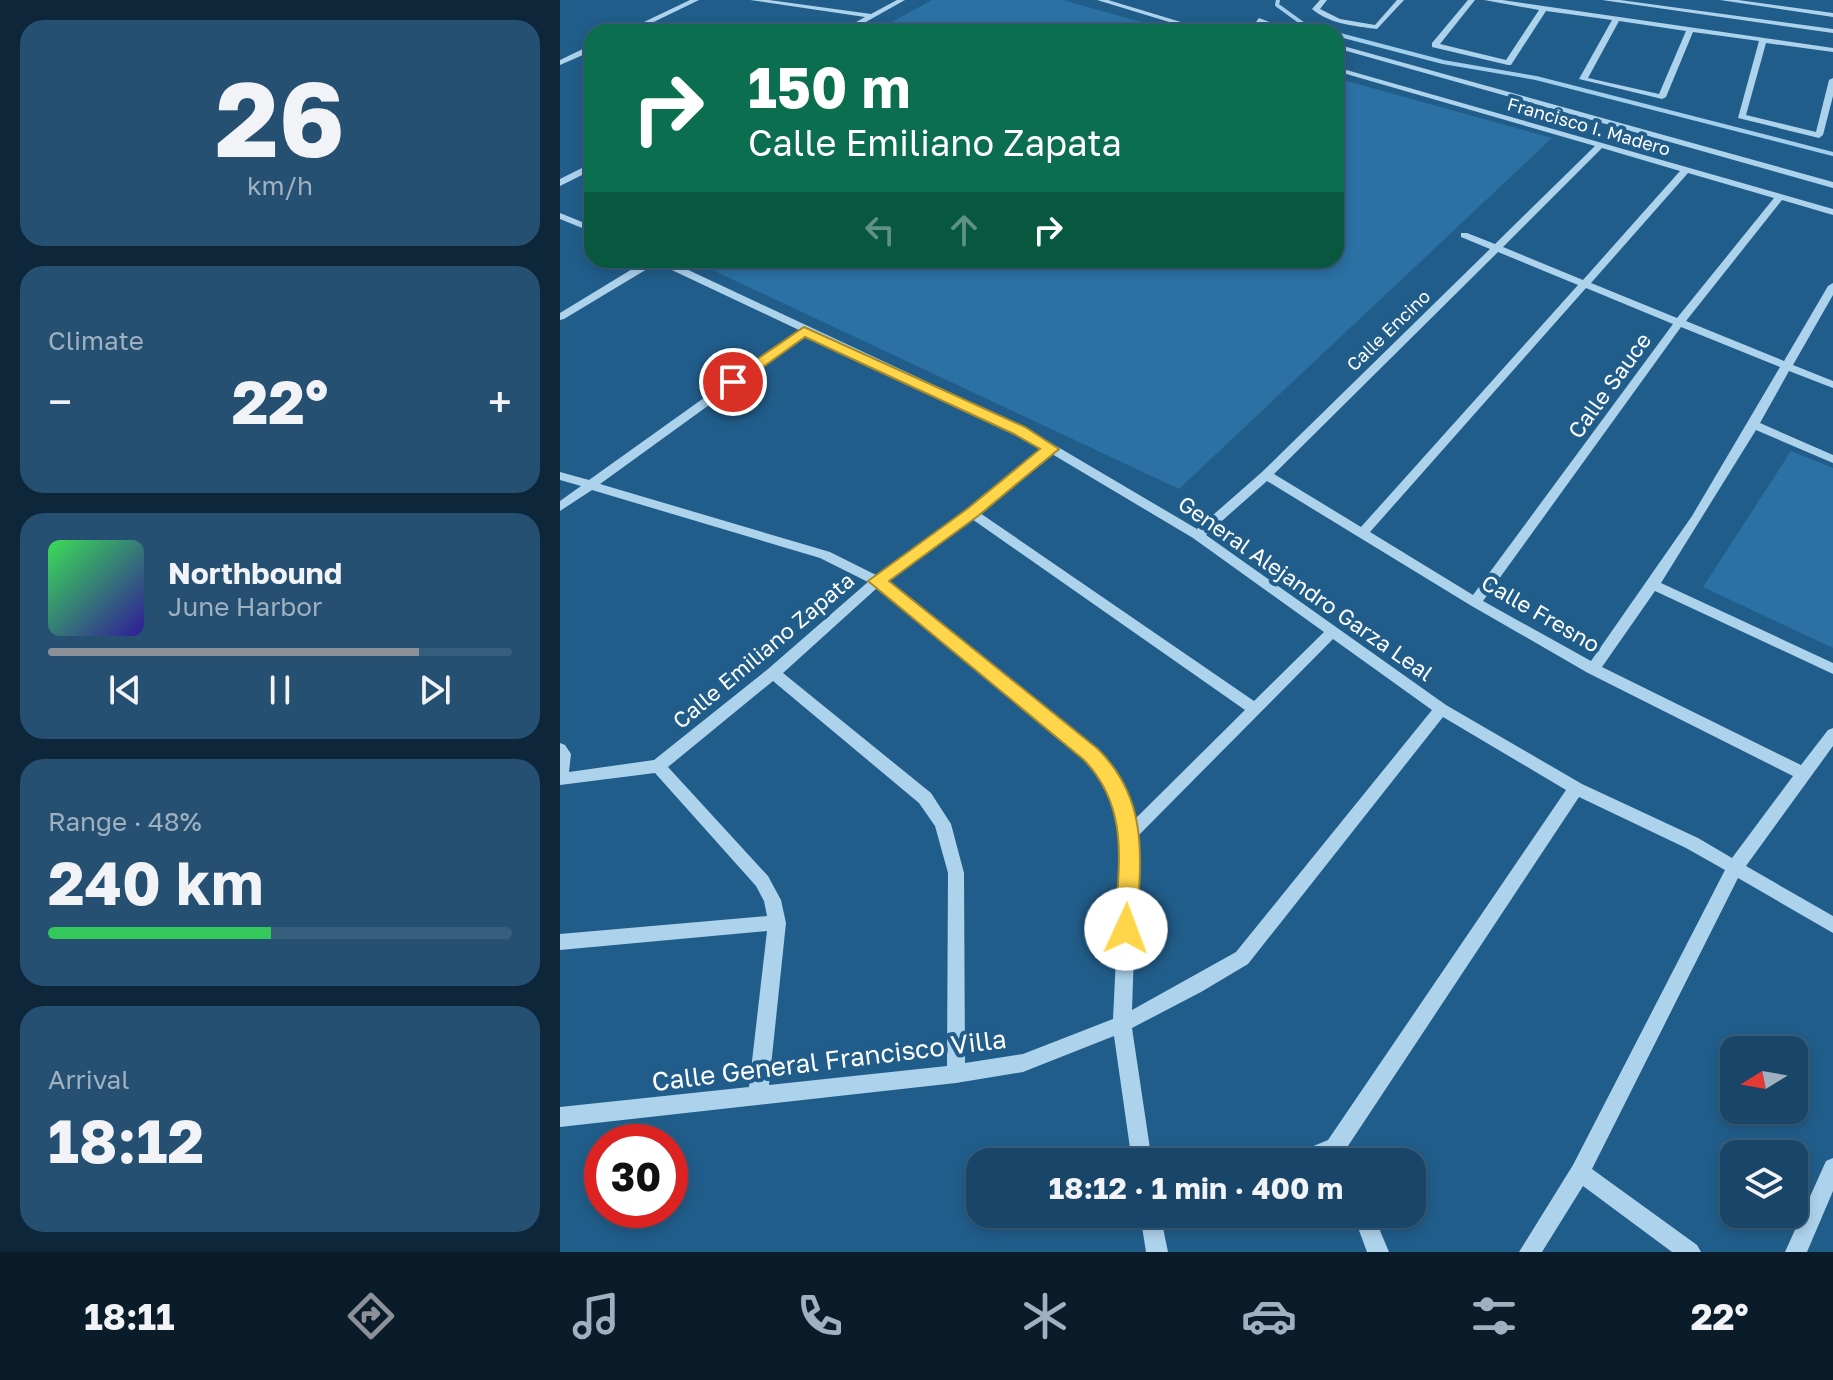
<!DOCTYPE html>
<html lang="en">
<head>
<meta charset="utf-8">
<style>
	body { margin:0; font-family:"Golos Text",sans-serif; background:#265071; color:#f1f3f6; height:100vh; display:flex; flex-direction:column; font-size:30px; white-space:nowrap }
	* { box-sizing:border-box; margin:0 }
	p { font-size:26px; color:#9fb1c0 }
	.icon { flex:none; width:44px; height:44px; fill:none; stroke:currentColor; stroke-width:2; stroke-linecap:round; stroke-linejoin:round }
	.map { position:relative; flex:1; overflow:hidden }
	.drawer { display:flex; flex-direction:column; gap:20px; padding:20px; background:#0e2639; width:560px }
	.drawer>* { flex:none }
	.top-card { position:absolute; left:24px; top:24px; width:760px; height:244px; border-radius:24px; box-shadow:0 4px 12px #0003,0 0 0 2px #375e7c; background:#0b6e4f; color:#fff; overflow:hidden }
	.needle { width:52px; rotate:259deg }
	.controls { position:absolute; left:1160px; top:1036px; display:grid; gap:16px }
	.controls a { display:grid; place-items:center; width:88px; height:88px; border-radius:16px; background:#194668; box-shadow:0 4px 12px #0003,0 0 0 2px #375e7c; font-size:40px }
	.speed { position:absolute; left:24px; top:1124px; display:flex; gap:16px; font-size:40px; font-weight:700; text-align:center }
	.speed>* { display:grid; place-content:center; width:104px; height:104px; border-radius:50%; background:#194668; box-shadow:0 4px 12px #0003,0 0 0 2px #375e7c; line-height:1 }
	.speed .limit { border:12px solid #d22; background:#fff; color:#111 }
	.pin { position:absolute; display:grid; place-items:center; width:68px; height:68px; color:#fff; margin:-34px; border:4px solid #fff; border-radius:50%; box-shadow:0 2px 8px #0007 }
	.me { position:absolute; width:88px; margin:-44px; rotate:2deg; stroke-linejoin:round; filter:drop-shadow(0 0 6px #0008) }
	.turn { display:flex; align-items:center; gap:28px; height:168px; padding:0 32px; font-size:36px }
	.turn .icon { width:104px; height:104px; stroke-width:2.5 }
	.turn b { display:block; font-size:56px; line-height:68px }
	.lanes { display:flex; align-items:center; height:76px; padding:0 32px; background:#0003; justify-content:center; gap:40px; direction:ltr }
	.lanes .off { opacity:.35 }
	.big { font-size:60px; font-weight:700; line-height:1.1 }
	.drawer .card { flex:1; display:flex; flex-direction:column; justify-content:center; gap:12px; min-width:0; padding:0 28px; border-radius:24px; background:#265071 }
	.drawer .dial { align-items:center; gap:0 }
	.dial b { font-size:104px; line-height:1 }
	.song { display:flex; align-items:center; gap:24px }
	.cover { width:96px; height:96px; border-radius:12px; background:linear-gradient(135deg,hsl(130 70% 55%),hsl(250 70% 35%)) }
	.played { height:8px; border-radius:4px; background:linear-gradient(90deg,#8c9099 80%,#375e7c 80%) }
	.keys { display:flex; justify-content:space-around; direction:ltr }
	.heat { display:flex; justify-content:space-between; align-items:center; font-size:44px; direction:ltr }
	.charge { height:12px; border-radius:6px; background:linear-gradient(90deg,#34c759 48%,#375e7c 0) }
	.trip { position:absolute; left:406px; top:1148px; width:460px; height:80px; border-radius:24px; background:#194668; box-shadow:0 4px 12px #0003,0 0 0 2px #375e7c; font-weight:700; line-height:80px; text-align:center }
	.dock { display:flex; height:128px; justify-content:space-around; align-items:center; background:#0a1c2a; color:#9fb1c0 }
	.dock .icon { width:56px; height:56px }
	.dock .selected { color:#8c9099 }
	.dock b { font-size:36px; color:#f1f3f6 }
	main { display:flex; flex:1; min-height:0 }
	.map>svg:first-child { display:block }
</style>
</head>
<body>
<main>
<section class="drawer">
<div class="card dial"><b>26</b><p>km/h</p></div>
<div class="card"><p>Climate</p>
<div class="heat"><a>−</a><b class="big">22°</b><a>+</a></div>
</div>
<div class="card">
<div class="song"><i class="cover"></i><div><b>Northbound</b><p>June Harbor</p></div></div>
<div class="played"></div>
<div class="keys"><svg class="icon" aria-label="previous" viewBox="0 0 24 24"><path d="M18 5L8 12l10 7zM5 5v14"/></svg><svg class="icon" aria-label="pause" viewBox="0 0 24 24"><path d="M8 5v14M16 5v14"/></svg><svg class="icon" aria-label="next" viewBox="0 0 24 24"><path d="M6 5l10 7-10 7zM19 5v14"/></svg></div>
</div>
<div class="card"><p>Range · 48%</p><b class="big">240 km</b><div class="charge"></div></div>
<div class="card"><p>Arrival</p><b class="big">18:12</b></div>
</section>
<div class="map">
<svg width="1273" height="1252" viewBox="0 0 1273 1252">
	<rect width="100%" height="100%" fill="#215d8a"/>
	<!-- green -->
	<path fill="#2b71a3" d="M 372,0 L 503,0 L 616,32 L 314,32 Z
		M 776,78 L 992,138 L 619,489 L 131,260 L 776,260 Z
		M 1231,451 L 1273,468 L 1273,648 L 1143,587 Z"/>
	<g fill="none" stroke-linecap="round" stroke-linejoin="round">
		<!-- stream -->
		<path stroke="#a1ceec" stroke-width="4" d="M 718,0 L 717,5 L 746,26 L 769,32
			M 776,34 L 883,62 L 976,78 L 1273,154"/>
		<!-- minor -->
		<path fill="#add2eb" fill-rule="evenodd" d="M 130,0 L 139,0 L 73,32 L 63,32 Z
			M 190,0 L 209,0 L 311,14 L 337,0 L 345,0 L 288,32 L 279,32 L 305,17 Z
			M 537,0 L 548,0 L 654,32 L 642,32 Z
			M 760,0 L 767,0 L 760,9 L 780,19 L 815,25 L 837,0 L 844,0 L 817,29 C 794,26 770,24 752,9 Z
			M 908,0 L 915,0 L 880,44 L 946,60 L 979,10 L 924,0 L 942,0 L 1273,48 L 1273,52 L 1206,43 L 1186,115 L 1256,132 L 1269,80 L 1273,78 L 1273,96 L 1263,135 L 1259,138 L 1178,118 L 1199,41 L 1133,32 L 1106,97 L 1102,99 L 1019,79 L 1052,20 L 986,11 L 951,65 L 948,65 L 872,47 L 872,43 ZM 1059,21 L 1126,31 L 1099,94 L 1028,78 Z
			M 1042,0 L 1060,0 L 1273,29 L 1273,33 Z
			M 1160,0 L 1178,0 L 1273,13 L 1273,17 Z
			M 699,18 L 731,30 L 732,32 L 722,32 L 696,22 Z
			M 776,44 L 1273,182 L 1273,188 L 776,48 Z
			M 29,46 L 32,46 L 32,51 L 0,65 L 0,60 Z
			M 776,67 L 1273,209 L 1273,215 L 1222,200 L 1126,321 L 1224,361 L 1268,286 L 1273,283 L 1273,295 L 1233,365 L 1273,381 L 1273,388 L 1229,371 L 1200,423 L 1273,455 L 1273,463 L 1196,430 L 1101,583 L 1273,663 L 1273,674 L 1095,591 L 1042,667 L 1241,765 L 1268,730 L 1273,728 L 1273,746 L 1186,866 L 1273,916 L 1273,933 L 1178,878 L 1032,1169 L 1137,1245 L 1141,1252 L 1112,1252 L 1023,1186 L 982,1252 L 959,1252 L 1013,1165 L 1165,870 L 1126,848 L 1019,797 L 786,1149 L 791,1162 L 771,1162 L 770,1159 L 763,1162 L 729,1162 L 732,1155 L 768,1140 L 1006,790 L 883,717 L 688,964 L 641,992 L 572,1028 L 592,1162 L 572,1162 L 554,1036 L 463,1072 L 396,1083 L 0,1127 L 0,1107 L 189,1087 L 207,931 L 0,950 L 0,934 L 207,916 L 204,901 L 196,886 L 95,773 L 0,785 L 0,743 L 5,745 L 11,754 L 9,772 L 94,760 L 208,669 L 308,582 L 260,558 L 32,490 L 0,511 L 0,501 L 21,486 L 0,480 L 0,472 L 29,480 L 239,330 L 97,263 L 4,319 L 0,320 L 0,313 L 87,260 L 107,260 L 464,427 L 637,529 L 702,472 L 930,249 L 901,237 L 901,233 L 907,233 L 935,244 L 1035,146 L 776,71 ZM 1042,148 L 1120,171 L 1023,280 L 943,247 ZM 1128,173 L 1214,198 L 1117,318 L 1031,283 ZM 938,252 L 1018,285 L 801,527 L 714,474 ZM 1026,288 L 1113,324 L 913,595 L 810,532 ZM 1121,327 L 1220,367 L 1132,516 L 1031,661 L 923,601 ZM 247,334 L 456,433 L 484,449 L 407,510 L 316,575 L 270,552 L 40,484 ZM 492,454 L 633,538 L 764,632 L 694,701 L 420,513 ZM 707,481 L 910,605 L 1028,673 L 1233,776 L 1172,858 L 1138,838 L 1022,784 L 886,705 L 646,535 ZM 412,519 L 685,710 L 575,819 C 568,791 557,771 536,751 L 326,581 ZM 317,588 L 526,759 L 542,776 L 554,798 L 562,834 L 553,1019 L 463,1054 L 405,1063 L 404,873 L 391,824 L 371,793 L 223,673 ZM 773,639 L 872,710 L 676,952 L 572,1010 L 578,836 ZM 213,681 L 359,803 L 375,826 L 388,873 L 387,1066 L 209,1085 L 226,923 L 221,900 L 208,876 L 108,767 Z
			M 32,163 L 32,170 L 0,186 L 0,179 Z
			M 0,213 L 32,226 L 32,232 L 0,219 Z
			M 1273,1158 L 1273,1191 L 1247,1252 L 1225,1252 L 1266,1161 Z
			M 580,1214 L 623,1214 L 620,1221 L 603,1228 L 608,1252 L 586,1252 Z
			M 793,1214 L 813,1214 L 829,1252 L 807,1252 Z"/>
	</g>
	<!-- route -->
	<path fill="#ffd54a" stroke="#a68a30" stroke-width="2" d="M 244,327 L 465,427 L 499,449 L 418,516 L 329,581 L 538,749 C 591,802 580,861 577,929 L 574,936 L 566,939 L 558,936 L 555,929 C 558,867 571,809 524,760 L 308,581 L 407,509 L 480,449 L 454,434 L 245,337 L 178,385 L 168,385 L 168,379 Z"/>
	<g text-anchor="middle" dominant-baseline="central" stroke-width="8" stroke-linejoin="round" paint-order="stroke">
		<!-- far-street labels -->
		<g font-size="18" fill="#fff" stroke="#215d8a">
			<text transform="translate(1029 126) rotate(16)">Francisco I. Madero</text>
			<text transform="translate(828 330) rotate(-44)">Calle Encino</text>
		</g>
		<!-- street labels -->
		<g font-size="22" fill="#fff" stroke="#215d8a">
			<text transform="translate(1049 385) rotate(-54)">Calle Sauce</text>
			<text transform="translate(746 588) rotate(35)">General Alejandro Garza Leal</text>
			<text transform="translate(981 613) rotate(30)">Calle Fresno</text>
			<text transform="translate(203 650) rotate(-40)">Calle Emiliano Zapata</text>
		</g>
		<!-- near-street labels -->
		<g font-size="26" fill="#fff" stroke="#215d8a">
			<text transform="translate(269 1060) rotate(-7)">Calle General Francisco Villa</text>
		</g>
	</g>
</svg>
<div class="controls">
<a><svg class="needle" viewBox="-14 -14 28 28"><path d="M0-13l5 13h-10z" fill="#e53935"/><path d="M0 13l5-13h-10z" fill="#9fb1c0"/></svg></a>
<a><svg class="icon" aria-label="layers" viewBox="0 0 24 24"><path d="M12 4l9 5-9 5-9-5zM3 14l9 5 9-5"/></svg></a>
</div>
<div class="speed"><div class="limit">30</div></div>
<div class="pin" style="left:173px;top:382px;background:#d93025"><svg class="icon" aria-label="arrive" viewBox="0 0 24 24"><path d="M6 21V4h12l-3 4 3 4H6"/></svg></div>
<svg class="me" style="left:566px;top:929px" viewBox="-20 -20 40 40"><circle r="19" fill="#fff"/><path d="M0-13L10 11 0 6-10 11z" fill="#ffd54a"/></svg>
<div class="trip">18:12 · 1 min · 400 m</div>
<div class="top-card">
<div class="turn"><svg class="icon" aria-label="right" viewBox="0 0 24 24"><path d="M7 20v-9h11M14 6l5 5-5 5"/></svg><div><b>150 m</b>Calle Emiliano Zapata</div></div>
<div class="lanes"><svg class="icon off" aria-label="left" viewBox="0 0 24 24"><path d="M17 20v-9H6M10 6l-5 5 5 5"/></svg><svg class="icon off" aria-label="ahead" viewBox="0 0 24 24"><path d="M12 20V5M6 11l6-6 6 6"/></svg><svg class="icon" aria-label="right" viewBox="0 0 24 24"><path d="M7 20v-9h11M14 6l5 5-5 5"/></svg></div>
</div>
</div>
</main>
<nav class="dock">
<b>18:11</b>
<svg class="icon selected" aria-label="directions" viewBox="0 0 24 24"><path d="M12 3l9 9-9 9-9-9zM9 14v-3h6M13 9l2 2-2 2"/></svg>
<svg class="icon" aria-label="music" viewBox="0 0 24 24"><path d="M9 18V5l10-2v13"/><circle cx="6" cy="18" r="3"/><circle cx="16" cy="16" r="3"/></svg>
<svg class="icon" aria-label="phone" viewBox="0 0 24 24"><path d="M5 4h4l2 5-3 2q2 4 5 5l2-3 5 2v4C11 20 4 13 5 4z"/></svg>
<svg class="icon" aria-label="climate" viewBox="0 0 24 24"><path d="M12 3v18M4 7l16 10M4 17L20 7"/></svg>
<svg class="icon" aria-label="car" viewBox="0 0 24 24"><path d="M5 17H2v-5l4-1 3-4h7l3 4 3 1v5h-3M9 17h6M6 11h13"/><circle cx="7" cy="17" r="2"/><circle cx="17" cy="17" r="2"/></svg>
<svg class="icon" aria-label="filters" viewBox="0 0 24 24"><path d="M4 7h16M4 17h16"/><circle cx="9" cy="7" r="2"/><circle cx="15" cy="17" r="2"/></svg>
<b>22°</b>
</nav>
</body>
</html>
